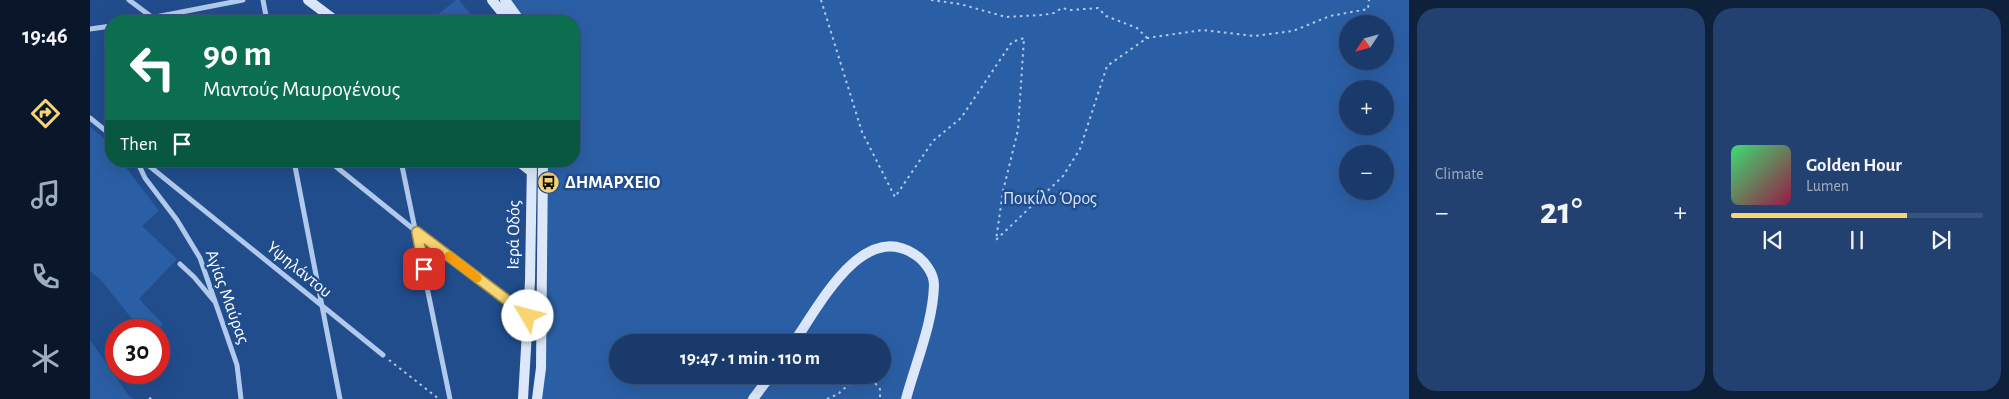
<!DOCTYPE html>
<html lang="en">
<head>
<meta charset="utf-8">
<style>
	body { margin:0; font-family:"Alegreya Sans",sans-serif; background:#224170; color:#f1f3f6; height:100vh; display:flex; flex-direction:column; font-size:19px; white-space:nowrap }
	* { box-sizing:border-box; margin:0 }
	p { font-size:16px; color:#9fadc1 }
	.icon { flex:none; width:28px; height:28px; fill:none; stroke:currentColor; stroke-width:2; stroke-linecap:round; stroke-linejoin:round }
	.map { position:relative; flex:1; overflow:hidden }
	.sheet { display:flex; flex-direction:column; gap:8px; padding:8px; background:#0e203a; width:600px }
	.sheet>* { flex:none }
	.banner { position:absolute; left:15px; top:15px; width:475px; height:152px; border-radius:20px; box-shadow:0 5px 20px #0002,0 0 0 1px #37547e; background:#0b6e4f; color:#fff; overflow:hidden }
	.needle { width:32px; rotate:234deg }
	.fabs { position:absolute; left:1249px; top:15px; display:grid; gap:10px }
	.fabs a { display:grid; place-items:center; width:55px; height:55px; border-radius:50%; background:#193a6a; box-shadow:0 5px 20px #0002,0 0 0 1px #37547e; font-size:25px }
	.speed { position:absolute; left:15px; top:319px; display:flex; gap:10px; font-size:25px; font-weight:700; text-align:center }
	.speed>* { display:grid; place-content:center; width:65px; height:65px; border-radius:50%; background:#193a6a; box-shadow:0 5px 20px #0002,0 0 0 1px #37547e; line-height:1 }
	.speed .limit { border:8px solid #d22; background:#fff; color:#111 }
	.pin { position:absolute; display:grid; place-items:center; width:42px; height:42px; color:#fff; margin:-21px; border-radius:10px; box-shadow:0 2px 8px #0006 }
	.me { position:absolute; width:55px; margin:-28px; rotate:307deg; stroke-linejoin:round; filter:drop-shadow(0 0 4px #0008) }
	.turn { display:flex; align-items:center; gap:18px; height:105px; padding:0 15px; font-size:22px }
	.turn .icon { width:65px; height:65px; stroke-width:2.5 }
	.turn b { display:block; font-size:35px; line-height:42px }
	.then { display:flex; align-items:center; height:48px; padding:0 15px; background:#0003; gap:10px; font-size:19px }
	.big { font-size:38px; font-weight:600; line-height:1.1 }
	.sheet .card { flex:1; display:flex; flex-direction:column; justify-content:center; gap:8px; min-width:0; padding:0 18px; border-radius:20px; background:#224170 }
	.song { display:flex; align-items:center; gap:15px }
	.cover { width:60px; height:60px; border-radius:8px; background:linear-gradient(135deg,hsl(140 70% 55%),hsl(340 70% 35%)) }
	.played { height:5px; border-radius:2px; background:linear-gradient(90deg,#f8d572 70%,#37547e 70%) }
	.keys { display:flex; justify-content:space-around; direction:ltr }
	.heat { display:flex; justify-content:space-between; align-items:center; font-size:28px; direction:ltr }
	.sheet .tiles { flex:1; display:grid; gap:8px; grid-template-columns:repeat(2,1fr) }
	.trip { position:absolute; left:519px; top:334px; width:282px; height:50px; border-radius:25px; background:#193a6a; box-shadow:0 5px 20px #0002,0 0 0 1px #37547e; font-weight:600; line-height:50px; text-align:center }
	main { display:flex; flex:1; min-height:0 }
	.tabs { display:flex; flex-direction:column; width:90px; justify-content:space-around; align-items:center; background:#0a172a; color:#9fadc1 }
	.tabs .icon { width:35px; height:35px }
	.tabs .current { color:#f8d572 }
	.tabs b { font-size:22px; color:#f1f3f6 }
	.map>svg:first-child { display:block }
</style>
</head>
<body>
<main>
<nav class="tabs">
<b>19:46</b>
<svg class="icon current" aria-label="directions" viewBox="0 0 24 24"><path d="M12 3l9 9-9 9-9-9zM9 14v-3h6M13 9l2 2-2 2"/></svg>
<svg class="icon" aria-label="music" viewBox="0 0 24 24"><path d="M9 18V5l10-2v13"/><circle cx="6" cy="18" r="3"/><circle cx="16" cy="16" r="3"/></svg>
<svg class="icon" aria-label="phone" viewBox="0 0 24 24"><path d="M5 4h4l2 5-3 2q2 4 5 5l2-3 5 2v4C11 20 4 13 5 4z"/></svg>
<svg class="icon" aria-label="climate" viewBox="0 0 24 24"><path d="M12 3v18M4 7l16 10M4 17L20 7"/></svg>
</nav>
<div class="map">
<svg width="1319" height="399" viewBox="0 0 1319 399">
	<rect width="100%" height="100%" fill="#214d8d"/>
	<!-- green -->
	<path fill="#2b5fa5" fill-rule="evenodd" d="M 366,0 L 369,0 L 386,21 L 340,21 Z
		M 419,0 L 1319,0 L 1319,399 L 451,399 L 456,161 L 484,161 L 484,21 L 434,21 ZM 1258,24 L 1295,24 L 1295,61 L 1258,61 ZM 1258,89 L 1295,89 L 1295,126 L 1258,126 ZM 1258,154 L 1295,154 L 1295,191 L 1258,191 ZM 528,342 L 792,342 L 792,375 L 528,375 Z
		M 0,127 C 15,139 21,141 21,161 L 31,161 L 69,211 L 52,226 L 87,259 L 49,299 L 73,324 L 67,330 L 51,330 L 11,280 L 0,271 Z
		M 0,340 L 39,396 L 44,399 L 0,399 Z"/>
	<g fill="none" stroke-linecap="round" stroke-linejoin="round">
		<!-- path -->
		<path stroke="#b0c9ec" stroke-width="2" stroke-dasharray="2.5 4" stroke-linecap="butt" d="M 731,0 L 772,132 L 805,197 L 843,141 L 871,118 L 922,42 L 934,38 L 928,130 L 913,191 L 906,240 L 973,176 L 990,149 L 1017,66 L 1057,38 L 1113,30 L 1164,36 L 1203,31 L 1240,16 L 1278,9 L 1279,0
			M 841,0 L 870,4 L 916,17 L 952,15 L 964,13 L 972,8 L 981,10 L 1008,8 L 1016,16 L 1047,28 L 1057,38
			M 299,360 L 349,399
			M 59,399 L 64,396
			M 737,399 L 748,394 L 765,379 L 779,376 L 790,389 L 790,399"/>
		<!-- street -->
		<path stroke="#b0c9ec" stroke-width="5" d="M 39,0 L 67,21
			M 173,0 L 177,21
			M 45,21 L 153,0
			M 0,29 L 21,26
			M 0,118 L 21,135
			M 47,161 L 55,178 L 87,220 L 110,258 L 147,365 L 151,399
			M 53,161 L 293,355
			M 204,161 L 250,399
			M 239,161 L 327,232 L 437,316
			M 311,161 L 360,399
			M 90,264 L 104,277 L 125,302"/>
		<!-- secondary -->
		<path stroke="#dce8f9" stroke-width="10" d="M 218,0 L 246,21
			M 402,0 L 419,21
			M 415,0 L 430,21
			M 428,161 L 442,172
			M 704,342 C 728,308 772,220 824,254 C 834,260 844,273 844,285 C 843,323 826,362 816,399
			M 433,399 L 440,281 L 442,161
			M 447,399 L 451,368 L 453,161
			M 663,399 L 681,375"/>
	</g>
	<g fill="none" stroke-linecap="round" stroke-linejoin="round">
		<defs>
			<path id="route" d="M 334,269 L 327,232 L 438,316"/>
		</defs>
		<!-- route casing -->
		<use href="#route" stroke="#a18a4a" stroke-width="12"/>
		<!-- route -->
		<use href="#route" stroke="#f8d572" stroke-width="9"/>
		<!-- slow -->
		<path stroke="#f59e0b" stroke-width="9" d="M 359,256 L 387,278"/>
	</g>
	<!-- icons -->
	<defs>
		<symbol id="bus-disc" viewBox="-11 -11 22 22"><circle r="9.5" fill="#f8d572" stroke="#214d8d"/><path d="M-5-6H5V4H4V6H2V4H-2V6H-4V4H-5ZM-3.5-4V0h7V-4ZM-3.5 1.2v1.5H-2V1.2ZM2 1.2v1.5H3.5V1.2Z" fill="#111"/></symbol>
	</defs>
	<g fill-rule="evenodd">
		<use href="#bus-disc" x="446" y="170" width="25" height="25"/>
	</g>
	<g text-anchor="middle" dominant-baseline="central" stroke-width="5" stroke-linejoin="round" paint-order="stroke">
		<!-- poi labels -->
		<g font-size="18" font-weight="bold" fill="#fff" stroke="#214d8d" text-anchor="start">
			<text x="475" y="183">ΔΗΜΑΡΧΕΙΟ</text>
		</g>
		<!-- park labels -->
		<g font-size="18" fill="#d5e4f9" stroke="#214d8d">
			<text x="960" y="199">Ποικίλο Όρος</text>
		</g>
		<!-- street labels -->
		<g font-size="18" fill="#fff" stroke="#214d8d">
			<text transform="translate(424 235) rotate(-89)">Ιερά Οδός</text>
			<text transform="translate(209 270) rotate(39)">Υψηλάντου</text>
			<text transform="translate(137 297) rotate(70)">Αγίας Μαύρας</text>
		</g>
	</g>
</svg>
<div class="fabs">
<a><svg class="needle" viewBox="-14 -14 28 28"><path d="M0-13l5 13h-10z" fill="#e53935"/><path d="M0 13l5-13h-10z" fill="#9fadc1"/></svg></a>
<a>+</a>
<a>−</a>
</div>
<div class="speed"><div class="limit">30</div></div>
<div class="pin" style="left:334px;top:269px;background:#d93025"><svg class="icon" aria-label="arrive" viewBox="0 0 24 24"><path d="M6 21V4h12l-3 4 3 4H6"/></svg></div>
<svg class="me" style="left:438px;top:316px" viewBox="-20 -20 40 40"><circle r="19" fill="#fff"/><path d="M0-13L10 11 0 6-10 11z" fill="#f8d572"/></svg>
<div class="trip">19:47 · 1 min · 110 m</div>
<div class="banner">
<div class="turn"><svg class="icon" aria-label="left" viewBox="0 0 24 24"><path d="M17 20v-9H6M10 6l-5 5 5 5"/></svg><div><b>90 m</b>Μαντούς Μαυρογένους</div></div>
<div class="then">Then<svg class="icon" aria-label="arrive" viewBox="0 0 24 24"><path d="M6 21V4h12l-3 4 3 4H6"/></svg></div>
</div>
</div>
<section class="sheet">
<div class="tiles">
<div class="card"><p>Climate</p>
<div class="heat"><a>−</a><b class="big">21°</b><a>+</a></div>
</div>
<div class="card">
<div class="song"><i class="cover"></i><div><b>Golden Hour</b><p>Lumen</p></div></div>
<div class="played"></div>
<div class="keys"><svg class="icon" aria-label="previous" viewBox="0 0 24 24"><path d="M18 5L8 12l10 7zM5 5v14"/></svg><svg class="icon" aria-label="pause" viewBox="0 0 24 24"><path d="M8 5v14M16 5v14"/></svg><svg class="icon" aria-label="next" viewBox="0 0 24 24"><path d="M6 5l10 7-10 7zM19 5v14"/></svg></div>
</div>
</div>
</section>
</main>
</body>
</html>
